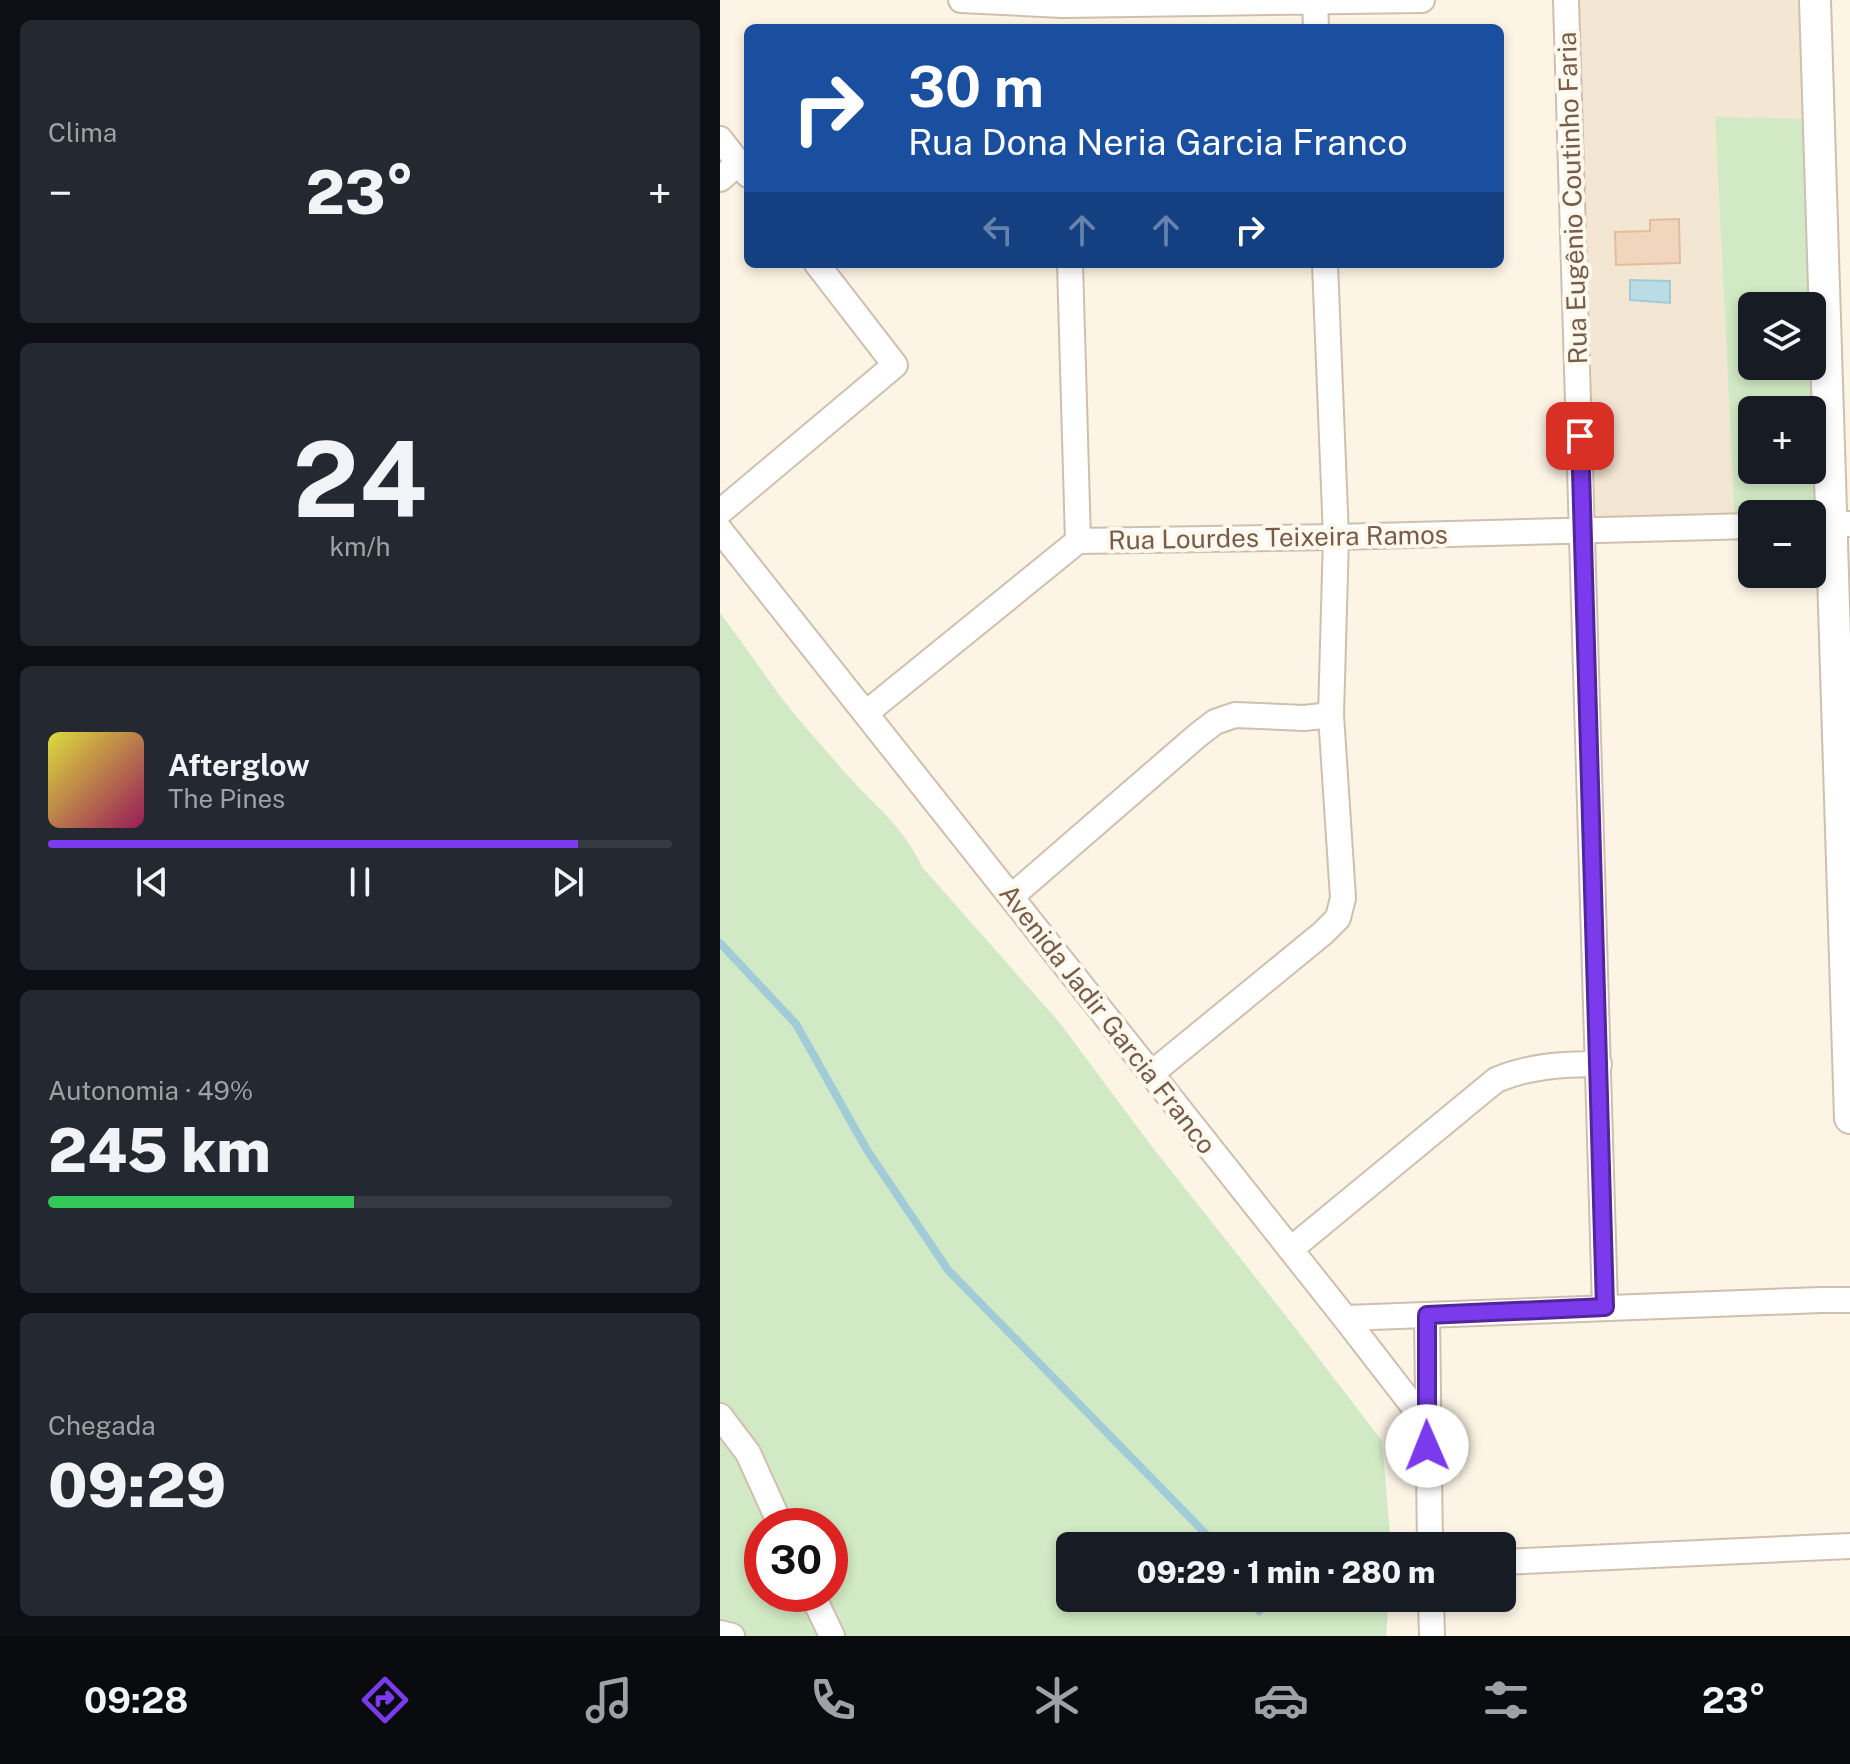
<!DOCTYPE html>
<html lang="pt">
<head>
<meta charset="utf-8">
<style>
	body { margin:0; font-family:"Public Sans",sans-serif; background:#242831; color:#f1f3f6; height:100vh; display:flex; flex-direction:column; font-size:30px; white-space:nowrap }
	* { box-sizing:border-box; margin:0 }
	p { font-size:26px; color:#9ea1a6 }
	.icon { flex:none; width:44px; height:44px; fill:none; stroke:currentColor; stroke-width:2; stroke-linecap:round; stroke-linejoin:round }
	.map { position:relative; flex:1; overflow:hidden }
	.drawer { display:flex; flex-direction:column; gap:20px; padding:20px; background:#0d0f14; width:720px }
	.drawer>* { flex:none }
	.guide { position:absolute; left:24px; top:24px; width:760px; height:244px; border-radius:12px; box-shadow:0 4px 12px #0003; background:#1a4fa0; color:#fff; overflow:hidden }
	.controls { position:absolute; left:1018px; top:292px; display:grid; gap:16px }
	.controls a { display:grid; place-items:center; width:88px; height:88px; border-radius:12px; background:#171b24; box-shadow:0 4px 12px #0003; font-size:40px }
	.speed { position:absolute; left:24px; top:1508px; display:flex; gap:16px; font-size:40px; font-weight:700; text-align:center }
	.speed>* { display:grid; place-content:center; width:104px; height:104px; border-radius:50%; background:#171b24; box-shadow:0 4px 12px #0003; line-height:1 }
	.speed .limit { border:12px solid #d22; background:#fff; color:#111 }
	.pin { position:absolute; display:grid; place-items:center; width:68px; height:68px; color:#fff; margin:-34px; border-radius:16px; box-shadow:0 4px 12px #0006 }
	.me { position:absolute; width:88px; margin:-44px; rotate:359deg; stroke-linejoin:round; filter:drop-shadow(0 0 6px #0008) }
	.turn { display:flex; align-items:center; gap:28px; height:168px; padding:0 32px; font-size:36px }
	.turn .icon { width:104px; height:104px; stroke-width:2.5 }
	.turn b { display:block; font-size:56px; line-height:68px }
	.lanes { display:flex; align-items:center; height:76px; padding:0 32px; background:#0003; justify-content:center; gap:40px; direction:ltr }
	.lanes .off { opacity:.35 }
	.big { font-size:60px; font-weight:800; line-height:1.1 }
	.drawer .card { flex:1; display:flex; flex-direction:column; justify-content:center; gap:12px; min-width:0; padding:0 28px; border-radius:12px; background:#242831 }
	.drawer .dial { align-items:center; gap:0 }
	.dial b { font-size:104px; line-height:1 }
	.song { display:flex; align-items:center; gap:24px }
	.cover { width:96px; height:96px; border-radius:12px; background:linear-gradient(135deg,hsl(60 70% 55%),hsl(330 70% 35%)) }
	.played { height:8px; border-radius:4px; background:linear-gradient(90deg,#7c3aed 85%,#363941 85%) }
	.keys { display:flex; justify-content:space-around; direction:ltr }
	.heat { display:flex; justify-content:space-between; align-items:center; font-size:44px; direction:ltr }
	.charge { height:12px; border-radius:6px; background:linear-gradient(90deg,#34c759 49%,#363941 0) }
	.trip { position:absolute; left:336px; top:1532px; width:460px; height:80px; border-radius:12px; background:#171b24; box-shadow:0 4px 12px #0003; font-weight:800; line-height:80px; text-align:center }
	.tabs { display:flex; height:128px; justify-content:space-around; align-items:center; background:#090b0e; color:#9ea1a6 }
	.tabs .icon { width:56px; height:56px }
	.tabs .active { color:#7c3aed }
	.tabs b { font-size:36px; color:#f1f3f6 }
	main { display:flex; flex:1; min-height:0 }
	.map>svg:first-child { display:block }
</style>
</head>
<body>
<main>
<section class="drawer">
<div class="card"><p>Clima</p>
<div class="heat"><a>−</a><b class="big">23°</b><a>+</a></div>
</div>
<div class="card dial"><b>24</b><p>km/h</p></div>
<div class="card">
<div class="song"><i class="cover"></i><div><b>Afterglow</b><p>The Pines</p></div></div>
<div class="played"></div>
<div class="keys"><svg class="icon" aria-label="previous" viewBox="0 0 24 24"><path d="M18 5L8 12l10 7zM5 5v14"/></svg><svg class="icon" aria-label="pause" viewBox="0 0 24 24"><path d="M8 5v14M16 5v14"/></svg><svg class="icon" aria-label="next" viewBox="0 0 24 24"><path d="M6 5l10 7-10 7zM19 5v14"/></svg></div>
</div>
<div class="card"><p>Autonomia · 49%</p><b class="big">245 km</b><div class="charge"></div></div>
<div class="card"><p>Chegada</p><b class="big">09:29</b></div>
</section>
<div class="map">
<svg width="1130" height="1636" viewBox="0 0 1130 1636">
	<rect width="100%" height="100%" fill="#fcf4e5"/>
	<!-- residential -->
	<path fill="#f3e7d4" d="M 846,0 L 1095,0 L 1099,119 L 995,118 L 1015,527 L 863,530 Z"/>
	<!-- green -->
	<path fill="#d1e9c4" fill-rule="evenodd" d="M 995,117 L 1099,119 L 1112,525 L 1092,514 L 1032,514 L 1032,526 L 1015,527 ZM 1032,306 L 1092,306 L 1092,366 L 1032,366 ZM 1032,410 L 1092,410 L 1092,470 L 1032,470 Z
		M 0,613 C 20,639 38,666 58,693 C 77,719 100,743 121,768 C 150,802 183,825 202,867 L 339,1022 L 433,1148 L 570,1321 L 662,1441 L 671,1546 L 350,1546 L 350,1598 L 669,1598 L 666,1636 L 0,1636 ZM 42,1526 L 110,1526 L 110,1594 L 42,1594 Z"/>
	<!-- water -->
	<path fill="#badde5" stroke="#a0cbd7" stroke-width="2" d="M 910,280 L 950,281 L 950,303 L 910,300 Z"/>
	<g fill="none" stroke-linecap="round" stroke-linejoin="round">
		<!-- stream -->
		<path stroke="#a0cbd7" stroke-width="8" d="M 0,943 L 76,1024 L 147,1150 L 228,1270 L 486,1534 L 494,1546
			M 530,1598 L 539,1611"/>
	</g>
	<!-- building -->
	<path fill="#f1d5bd" stroke="#e3bc9e" stroke-width="2" d="M 959,219 L 960,263 L 896,265 L 895,232 L 930,231 L 930,220 Z"/>
	<g fill="none" stroke-linecap="round" stroke-linejoin="round">
		<defs>
			<path id="minor" d="M 241,0 L 342,5 L 702,0
				M 595,0 L 596,28
				M 846,0 L 885,1307
				M 0,139 L 28,175
				M 0,179 L 19,163
				M 350,264 L 358,541
				M 0,512 L 175,365 L 97,264
				M 1092,525 L 1130,524
				M 0,530 L 625,1318 L 707,1424
				M 146,713 L 358,541 L 616,537 L 1032,526
				M 291,897 L 478,735 L 495,722 L 515,715 L 584,718 L 611,715
				M 432,1073 L 603,933 L 618,918 L 623,898 L 611,715 L 616,537 L 605,264
				M 571,1249 L 776,1080 C 809,1066 843,1064 879,1064
				M 707,1315 L 710,1546
				M 625,1318 L 1101,1300 L 1130,1300
				M 0,1416 L 28,1453 L 61,1526
				M 782,1562 L 1130,1546
				M 92,1594 L 112,1636
				M 711,1598 L 712,1636
				M 0,1633 L 12,1636"/>
			<path id="tertiary" d="M 1095,0 L 1130,1118"/>
		</defs>
		<!-- minor casing -->
		<use href="#minor" stroke="#cfbfaf" stroke-width="28"/>
		<!-- tertiary casing -->
		<use href="#tertiary" stroke="#cfbfaf" stroke-width="34"/>
		<!-- minor -->
		<use href="#minor" stroke="#fff" stroke-width="24"/>
		<!-- tertiary -->
		<use href="#tertiary" stroke="#fff" stroke-width="30"/>
	</g>
	<g fill="none" stroke-linecap="round" stroke-linejoin="round">
		<defs>
			<path id="route" d="M 707,1446 L 707,1315 L 885,1307 L 860,436"/>
		</defs>
		<!-- route casing -->
		<use href="#route" stroke="#51269a" stroke-width="20"/>
		<!-- route -->
		<use href="#route" stroke="#7c3aed" stroke-width="14"/>
	</g>
	<g text-anchor="middle" dominant-baseline="central" stroke-width="8" stroke-linejoin="round" paint-order="stroke">
		<!-- street labels -->
		<g font-size="26" fill="#755c4b" stroke="#fff8ec">
			<text transform="translate(852 198) rotate(-92)">Rua Eugênio Coutinho Faria</text>
			<text transform="translate(558 537) rotate(-1)">Rua Lourdes Teixeira Ramos</text>
			<text transform="translate(388 1019) rotate(52)">Avenida Jadir Garcia Franco</text>
		</g>
	</g>
</svg>
<div class="controls">
<a><svg class="icon" aria-label="layers" viewBox="0 0 24 24"><path d="M12 4l9 5-9 5-9-5zM3 14l9 5 9-5"/></svg></a>
<a>+</a>
<a>−</a>
</div>
<div class="speed"><div class="limit">30</div></div>
<div class="pin" style="left:860px;top:436px;background:#d93025"><svg class="icon" aria-label="arrive" viewBox="0 0 24 24"><path d="M6 21V4h12l-3 4 3 4H6"/></svg></div>
<svg class="me" style="left:707px;top:1446px" viewBox="-20 -20 40 40"><circle r="19" fill="#fff"/><path d="M0-13L10 11 0 6-10 11z" fill="#7c3aed"/></svg>
<div class="trip">09:29 · 1 min · 280 m</div>
<div class="guide">
<div class="turn"><svg class="icon" aria-label="right" viewBox="0 0 24 24"><path d="M7 20v-9h11M14 6l5 5-5 5"/></svg><div><b>30 m</b>Rua Dona Neria Garcia Franco</div></div>
<div class="lanes"><svg class="icon off" aria-label="left" viewBox="0 0 24 24"><path d="M17 20v-9H6M10 6l-5 5 5 5"/></svg><svg class="icon off" aria-label="ahead" viewBox="0 0 24 24"><path d="M12 20V5M6 11l6-6 6 6"/></svg><svg class="icon off" aria-label="ahead" viewBox="0 0 24 24"><path d="M12 20V5M6 11l6-6 6 6"/></svg><svg class="icon" aria-label="right" viewBox="0 0 24 24"><path d="M7 20v-9h11M14 6l5 5-5 5"/></svg></div>
</div>
</div>
</main>
<nav class="tabs">
<b>09:28</b>
<svg class="icon active" aria-label="directions" viewBox="0 0 24 24"><path d="M12 3l9 9-9 9-9-9zM9 14v-3h6M13 9l2 2-2 2"/></svg>
<svg class="icon" aria-label="music" viewBox="0 0 24 24"><path d="M9 18V5l10-2v13"/><circle cx="6" cy="18" r="3"/><circle cx="16" cy="16" r="3"/></svg>
<svg class="icon" aria-label="phone" viewBox="0 0 24 24"><path d="M5 4h4l2 5-3 2q2 4 5 5l2-3 5 2v4C11 20 4 13 5 4z"/></svg>
<svg class="icon" aria-label="climate" viewBox="0 0 24 24"><path d="M12 3v18M4 7l16 10M4 17L20 7"/></svg>
<svg class="icon" aria-label="car" viewBox="0 0 24 24"><path d="M5 17H2v-5l4-1 3-4h7l3 4 3 1v5h-3M9 17h6M6 11h13"/><circle cx="7" cy="17" r="2"/><circle cx="17" cy="17" r="2"/></svg>
<svg class="icon" aria-label="filters" viewBox="0 0 24 24"><path d="M4 7h16M4 17h16"/><circle cx="9" cy="7" r="2"/><circle cx="15" cy="17" r="2"/></svg>
<b>23°</b>
</nav>
</body>
</html>
